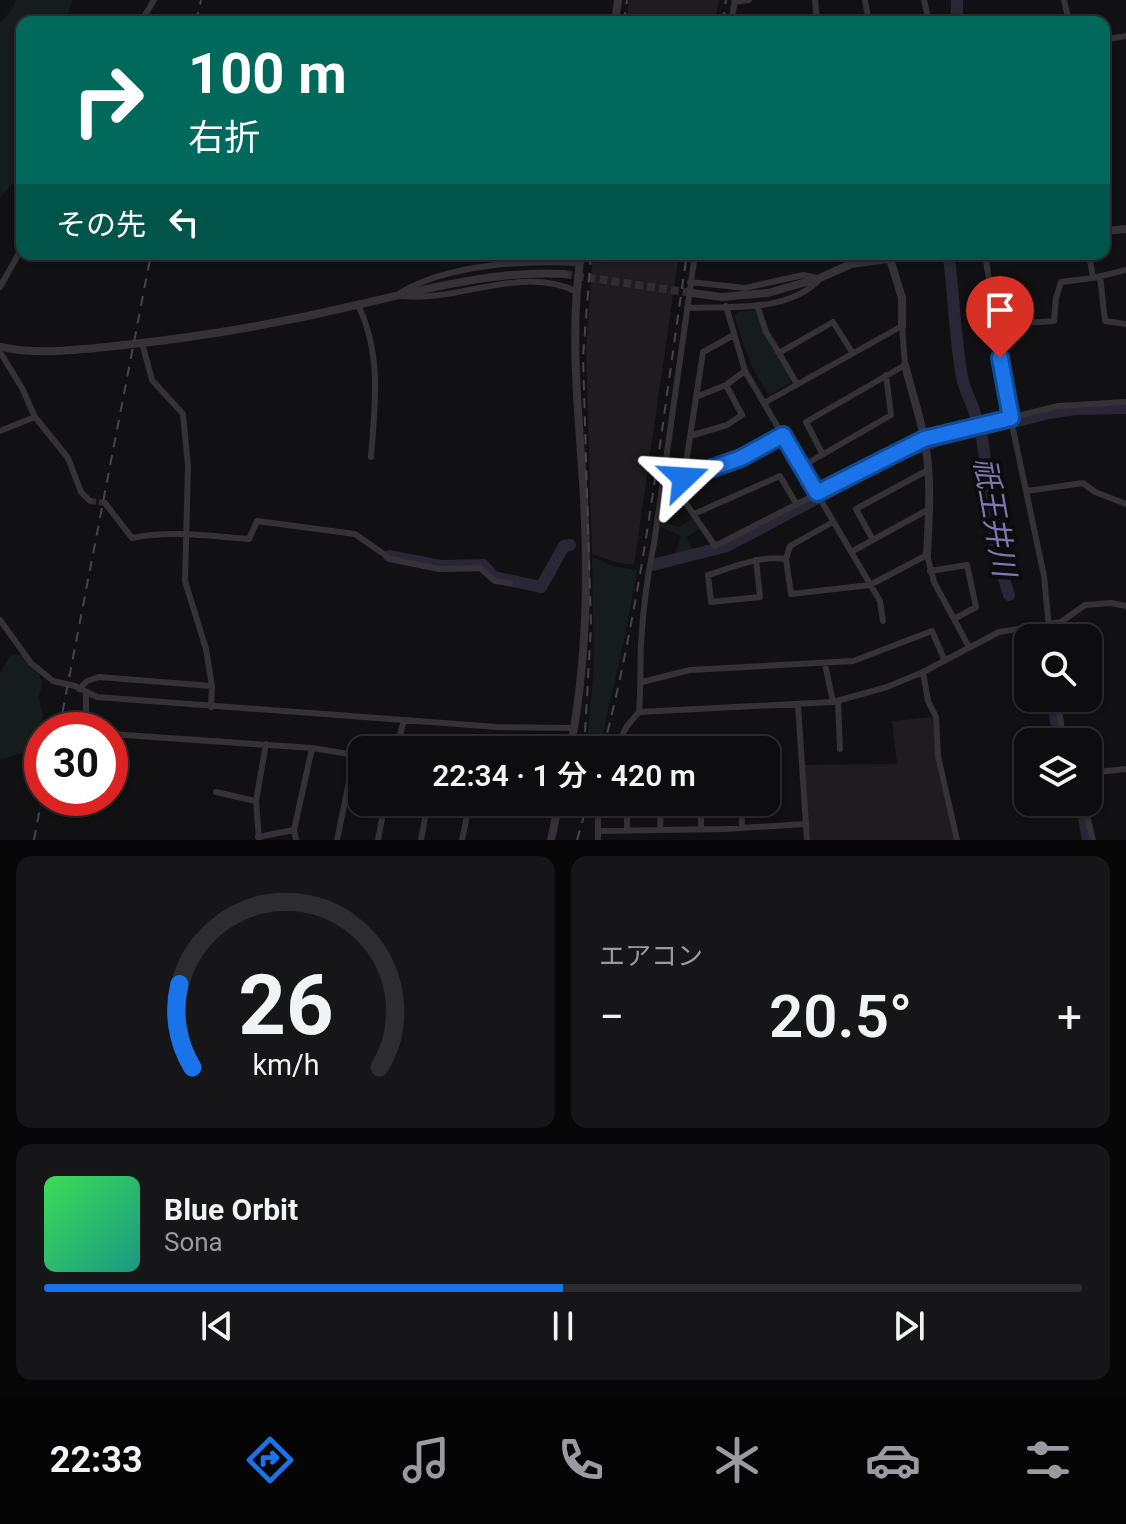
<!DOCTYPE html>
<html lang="ja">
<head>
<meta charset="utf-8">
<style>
	body { margin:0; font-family:Roboto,"Noto Sans JP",sans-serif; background:#161517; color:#f1f3f6; height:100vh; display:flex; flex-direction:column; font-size:30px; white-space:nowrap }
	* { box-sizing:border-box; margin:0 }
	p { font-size:26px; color:#9a9b9e }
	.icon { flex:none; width:44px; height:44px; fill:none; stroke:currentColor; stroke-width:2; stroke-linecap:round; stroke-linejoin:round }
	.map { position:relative; height:840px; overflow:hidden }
	.details { display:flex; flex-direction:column; gap:16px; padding:16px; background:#070708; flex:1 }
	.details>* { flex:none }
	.hud { position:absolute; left:16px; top:16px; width:1094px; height:244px; border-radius:16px; box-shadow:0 2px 6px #0004,0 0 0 2px #2d2c2e; background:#00695c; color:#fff; overflow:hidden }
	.tools { position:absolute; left:1014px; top:624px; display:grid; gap:16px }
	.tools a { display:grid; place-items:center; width:88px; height:88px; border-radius:16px; background:#0d0c0e; box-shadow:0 2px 6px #0004,0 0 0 2px #2d2c2e; font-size:40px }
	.speed { position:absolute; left:24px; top:712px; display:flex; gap:16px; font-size:40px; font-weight:700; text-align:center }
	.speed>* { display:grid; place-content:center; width:104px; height:104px; border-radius:50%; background:#0d0c0e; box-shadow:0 2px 6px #0004,0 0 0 2px #2d2c2e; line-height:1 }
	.speed .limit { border:12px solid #d22; background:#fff; color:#111 }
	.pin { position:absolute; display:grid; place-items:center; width:68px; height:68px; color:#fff; margin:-82px -34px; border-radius:50% 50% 50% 0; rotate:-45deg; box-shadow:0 0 8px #0007 }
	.pin .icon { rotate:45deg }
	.me { position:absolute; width:88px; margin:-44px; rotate:70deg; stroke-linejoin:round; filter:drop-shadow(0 0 6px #0008) }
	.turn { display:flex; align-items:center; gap:28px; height:168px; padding:0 40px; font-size:36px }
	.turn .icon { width:104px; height:104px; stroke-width:2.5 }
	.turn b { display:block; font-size:56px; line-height:68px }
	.then { display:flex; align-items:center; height:76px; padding:0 40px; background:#0003; gap:16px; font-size:30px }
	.big { font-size:60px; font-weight:600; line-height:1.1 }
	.details .card { flex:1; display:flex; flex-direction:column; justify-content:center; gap:12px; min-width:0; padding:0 28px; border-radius:16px; background:#161517 }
	.details .dial { align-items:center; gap:0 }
	.dial svg { height:208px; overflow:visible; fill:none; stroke:#2d2c2e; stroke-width:7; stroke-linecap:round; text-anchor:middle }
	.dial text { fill:#f1f3f6; stroke:none }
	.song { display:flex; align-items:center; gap:24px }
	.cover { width:96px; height:96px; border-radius:12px; background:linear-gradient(135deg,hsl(130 70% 55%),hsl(170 70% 35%)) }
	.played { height:8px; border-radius:4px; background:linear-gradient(90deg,#1a73e8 50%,#2d2c2e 50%) }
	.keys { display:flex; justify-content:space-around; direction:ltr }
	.heat { display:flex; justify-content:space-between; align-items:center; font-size:44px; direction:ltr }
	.details .tiles { flex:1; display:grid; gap:16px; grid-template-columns:1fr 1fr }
	.card:last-child { grid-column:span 2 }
	.trip { position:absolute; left:348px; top:736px; width:432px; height:80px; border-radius:16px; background:#0d0c0e; box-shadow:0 2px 6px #0004,0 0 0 2px #2d2c2e; font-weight:600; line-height:80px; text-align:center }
	.menu { display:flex; height:128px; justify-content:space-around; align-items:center; background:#050506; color:#9a9b9e }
	.menu .icon { width:56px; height:56px }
	.menu .on { color:#1a73e8 }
	.menu b { font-size:36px; color:#f1f3f6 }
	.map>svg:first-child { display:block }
</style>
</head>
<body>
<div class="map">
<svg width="1126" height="840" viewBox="0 0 1126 840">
	<rect width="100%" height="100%" fill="#111012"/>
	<!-- built -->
	<path fill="#1e1c1f" d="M 629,0 L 719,0 L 715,22 L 626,22 Z
		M 593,254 L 679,254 L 634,565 L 619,563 L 592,554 L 586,349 Z
		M 932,717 L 938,769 L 954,840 L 810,840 L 804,765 L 897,764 L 892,721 Z"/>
	<!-- green -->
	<path fill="#161c1c" d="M 16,0 L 73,0 L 64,22 L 22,22 L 22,173 L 0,198 L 0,22 L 11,11 Z
		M 754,310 L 759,313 L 791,379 L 790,383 L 771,394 L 767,393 L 751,365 L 734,316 L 738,312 Z
		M 693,519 L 699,528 L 686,538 L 694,551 L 674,556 L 681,536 L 659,526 L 662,522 L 679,527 Z
		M 592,557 L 613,566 L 637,570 L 625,636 L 599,750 L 586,750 L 594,668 Z
		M 16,654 L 32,660 L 43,683 L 38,698 L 43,713 L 38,750 L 0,759 L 0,673 L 10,656 Z"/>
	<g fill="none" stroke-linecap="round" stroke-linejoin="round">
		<!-- river -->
		<path stroke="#292635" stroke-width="12" d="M 957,0 L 957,22
			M 949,258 C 954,297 955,338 962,377 C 965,394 976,407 977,424
			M 982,438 L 994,519 L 995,549 L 1009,595
			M 899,455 L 937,441 L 1049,413 L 1075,409 L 1126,408
			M 389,556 L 441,566 L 483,565 L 494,577 L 541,587 L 564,546 L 570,545
			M 653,565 L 727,546 L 876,467
			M 1018,649 L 1021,663 L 1028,662
			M 1052,698 L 1056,722
			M 1081,802 L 1088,840"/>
		<!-- minor-tunnel -->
		<path stroke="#2f2d32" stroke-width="6" stroke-dasharray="6 3" stroke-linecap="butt" d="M 90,501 L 105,503"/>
		<!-- tertiary-tunnel -->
		<path stroke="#2f2d32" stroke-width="8" stroke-dasharray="8 4" stroke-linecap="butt" d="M 564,274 L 692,293"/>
		<!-- minor -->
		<path stroke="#343137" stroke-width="6" d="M 815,0 L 817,22
			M 865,0 L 869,22
			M 924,0 L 929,22
			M 1064,0 L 1069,22
			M 734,2 L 749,0
			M 141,22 L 154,0
			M 731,22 L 735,0
			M 1104,40 L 1126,36
			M 695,254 L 654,544 C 647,577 643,610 641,644 C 640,667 641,689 639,712 L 833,702 L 887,687 L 923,672 L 999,632 L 1061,622 L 1085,605 L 1111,603 L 1126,606
			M 985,254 L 1011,420 L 1044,576 L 1050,638
			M 1089,254 L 1093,278
			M 1100,276 L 1105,321 L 1126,324
			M 690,282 L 745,288 L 803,275 L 817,278
			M 0,287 L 22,248
			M 400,293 C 448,264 525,260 579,263
			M 403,296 C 461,302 522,264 577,292
			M 358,305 C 382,354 375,405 371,457
			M 757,305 L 766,332 L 779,353
			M 726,306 L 745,371 L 880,601 L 883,621
			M 687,308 C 730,306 788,313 820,279
			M 994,325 L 1054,321 L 1056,298 L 1061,282 L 1093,278 L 1126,270
			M 734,335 L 703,352 L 681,496 L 715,546 L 924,439 L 1058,406 L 1126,402
			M 142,343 L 152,380 L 183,414 L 188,466 L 185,581 L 206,649 L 212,686 L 211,707
			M 0,352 L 22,388 L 35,417 L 68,458 L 81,492 L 90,501
			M 797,384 L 779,353 L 833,322 L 852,352
			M 696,397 L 726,385 L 745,371
			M 764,403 L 902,326 L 905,365 L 806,422 L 822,453
			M 0,431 L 35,417
			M 690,436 L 727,425 L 742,415 L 726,385
			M 801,467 L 891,415 L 886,375
			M 684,478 L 741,458 L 783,435
			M 1027,491 L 1083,483 L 1095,492 L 1126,504
			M 105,503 L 132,538 C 171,530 209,536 249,539 L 257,521 L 355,534 L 391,559 L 439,569 L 480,568 L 495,581 L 510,583
			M 694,514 L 780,476 L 797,505
			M 873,540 L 856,509 L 928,470
			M 851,552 L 929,509
			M 786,559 L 790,546 L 833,522
			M 756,560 L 760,597 L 711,602 L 708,575 C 733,567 760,555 786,559 L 791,594 L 870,585 L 927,555 L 934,582 L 969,647
			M 930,571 L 967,565 L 976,607 L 954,619
			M 0,620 L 31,663 L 53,681 L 75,686 L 97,697 L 497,727 L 574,728
			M 825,664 L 833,702
			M 923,672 L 928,701 L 936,717 L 938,756 L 957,840
			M 642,682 L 690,670 L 853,661 L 932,631 L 945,661
			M 79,689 L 87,681 L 99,677 L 212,686
			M 86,693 L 86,730
			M 1057,698 L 1064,742
			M 838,701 L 840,749
			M 798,705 L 807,840
			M 110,734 L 312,748 L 362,756
			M 616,748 L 641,750
			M 396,750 L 404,720
			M 615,750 L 627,726 L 639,712
			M 1088,773 L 1126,769
			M 216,792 L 256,801
			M 741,802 L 742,826
			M 1084,802 L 1093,840
			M 660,830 L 661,802
			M 701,830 L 701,802
			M 598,831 L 724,829 L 806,824
			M 627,831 L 627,802
			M 258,837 L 294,830
			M 259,840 L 256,801 L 266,744
			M 296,840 L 294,830 L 312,748
			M 337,840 L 355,753
			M 378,840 L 385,802
			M 421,840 L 428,802
			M 462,840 L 468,811 L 464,802
			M 598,840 L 598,802"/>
		<!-- tertiary -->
		<path stroke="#343137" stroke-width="8" d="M 615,22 L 618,0
			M 1104,231 L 1126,229
			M 890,259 L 902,298 L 902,326
			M 692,293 L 722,297 L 768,293 L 820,278 L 851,264 L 925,254
			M 0,347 C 39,355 76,350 115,346 C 195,338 282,323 361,304 C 427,289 495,270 564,274
			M 905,365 C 911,389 919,413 924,437 C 932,476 929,516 927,555
			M 570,750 C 588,659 589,561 582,468 C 577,396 570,326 581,254
			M 551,840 L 559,802"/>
		<!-- rail -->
		<path stroke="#48444c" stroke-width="2" stroke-dasharray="10 8" stroke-linecap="butt" d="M 196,22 L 201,0
			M 624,22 L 627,0
			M 723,22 L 726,0
			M 59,730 L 151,254
			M 584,750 L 591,626 L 583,357 L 591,254
			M 603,750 C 645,588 662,420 687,254
			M 34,840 L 42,797
			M 577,840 L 588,802"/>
	</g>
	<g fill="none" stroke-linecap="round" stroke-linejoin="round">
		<defs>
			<path id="route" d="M 684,478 L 741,458 L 783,435 L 817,493 L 924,439 L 1011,418 L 1000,358"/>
		</defs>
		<!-- route casing -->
		<use href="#route" stroke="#114b97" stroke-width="20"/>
		<!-- route -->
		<use href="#route" stroke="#1a73e8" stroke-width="14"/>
	</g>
	<g text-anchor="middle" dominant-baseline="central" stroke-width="8" stroke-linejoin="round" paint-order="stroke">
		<!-- water labels -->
		<g font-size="30" font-style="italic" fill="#8176b0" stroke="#0c0b0d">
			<text transform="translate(995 517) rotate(80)">祇王井川</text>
		</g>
	</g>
</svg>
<div class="tools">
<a><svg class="icon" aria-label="search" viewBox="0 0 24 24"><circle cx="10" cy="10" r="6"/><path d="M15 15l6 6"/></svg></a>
<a><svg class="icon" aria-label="layers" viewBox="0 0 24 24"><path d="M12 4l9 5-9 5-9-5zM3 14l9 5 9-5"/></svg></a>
</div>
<div class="speed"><div class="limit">30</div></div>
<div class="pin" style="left:1000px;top:358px;background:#d93025"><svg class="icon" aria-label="arrive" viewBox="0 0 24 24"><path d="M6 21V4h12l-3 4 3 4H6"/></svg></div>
<svg class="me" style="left:684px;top:478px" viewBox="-20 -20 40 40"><path d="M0-17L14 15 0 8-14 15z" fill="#1a73e8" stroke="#fff" stroke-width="4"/></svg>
<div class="trip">22:34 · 1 分 · 420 m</div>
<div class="hud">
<div class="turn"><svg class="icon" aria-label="right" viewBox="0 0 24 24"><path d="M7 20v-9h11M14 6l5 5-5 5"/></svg><div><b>100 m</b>右折</div></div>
<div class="then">その先<svg class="icon" aria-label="left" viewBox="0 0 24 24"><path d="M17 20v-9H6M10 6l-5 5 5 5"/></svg></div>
</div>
</div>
<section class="details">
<div class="tiles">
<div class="card dial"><svg viewBox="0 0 100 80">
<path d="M14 69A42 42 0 1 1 86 69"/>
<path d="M14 69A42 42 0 0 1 9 37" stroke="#1a73e8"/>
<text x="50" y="56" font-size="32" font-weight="700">26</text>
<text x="50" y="72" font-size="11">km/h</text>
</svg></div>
<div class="card"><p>エアコン</p>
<div class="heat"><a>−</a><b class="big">20.5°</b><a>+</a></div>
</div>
<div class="card">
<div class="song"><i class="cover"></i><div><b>Blue Orbit</b><p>Sona</p></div></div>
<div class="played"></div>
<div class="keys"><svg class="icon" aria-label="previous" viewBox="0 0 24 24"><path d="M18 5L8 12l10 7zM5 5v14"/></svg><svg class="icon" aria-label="pause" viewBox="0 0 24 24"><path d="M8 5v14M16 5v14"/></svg><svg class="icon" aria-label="next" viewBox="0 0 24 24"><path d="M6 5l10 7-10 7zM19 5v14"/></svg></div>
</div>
</div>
</section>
<nav class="menu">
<b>22:33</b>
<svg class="icon on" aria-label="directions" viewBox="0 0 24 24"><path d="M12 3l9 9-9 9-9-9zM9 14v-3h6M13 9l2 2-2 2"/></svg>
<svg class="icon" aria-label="music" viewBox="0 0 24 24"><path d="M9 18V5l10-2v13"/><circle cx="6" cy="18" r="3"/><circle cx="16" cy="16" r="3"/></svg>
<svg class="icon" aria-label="phone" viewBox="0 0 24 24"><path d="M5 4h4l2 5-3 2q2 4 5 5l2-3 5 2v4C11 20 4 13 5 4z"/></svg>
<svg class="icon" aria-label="climate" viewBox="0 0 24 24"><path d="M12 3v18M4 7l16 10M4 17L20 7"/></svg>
<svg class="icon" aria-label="car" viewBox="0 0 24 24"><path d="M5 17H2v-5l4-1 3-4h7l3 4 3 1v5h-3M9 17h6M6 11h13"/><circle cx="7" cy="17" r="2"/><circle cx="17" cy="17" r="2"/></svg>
<svg class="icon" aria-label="filters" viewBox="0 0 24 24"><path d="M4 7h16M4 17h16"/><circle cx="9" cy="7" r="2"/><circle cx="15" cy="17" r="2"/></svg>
</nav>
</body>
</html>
